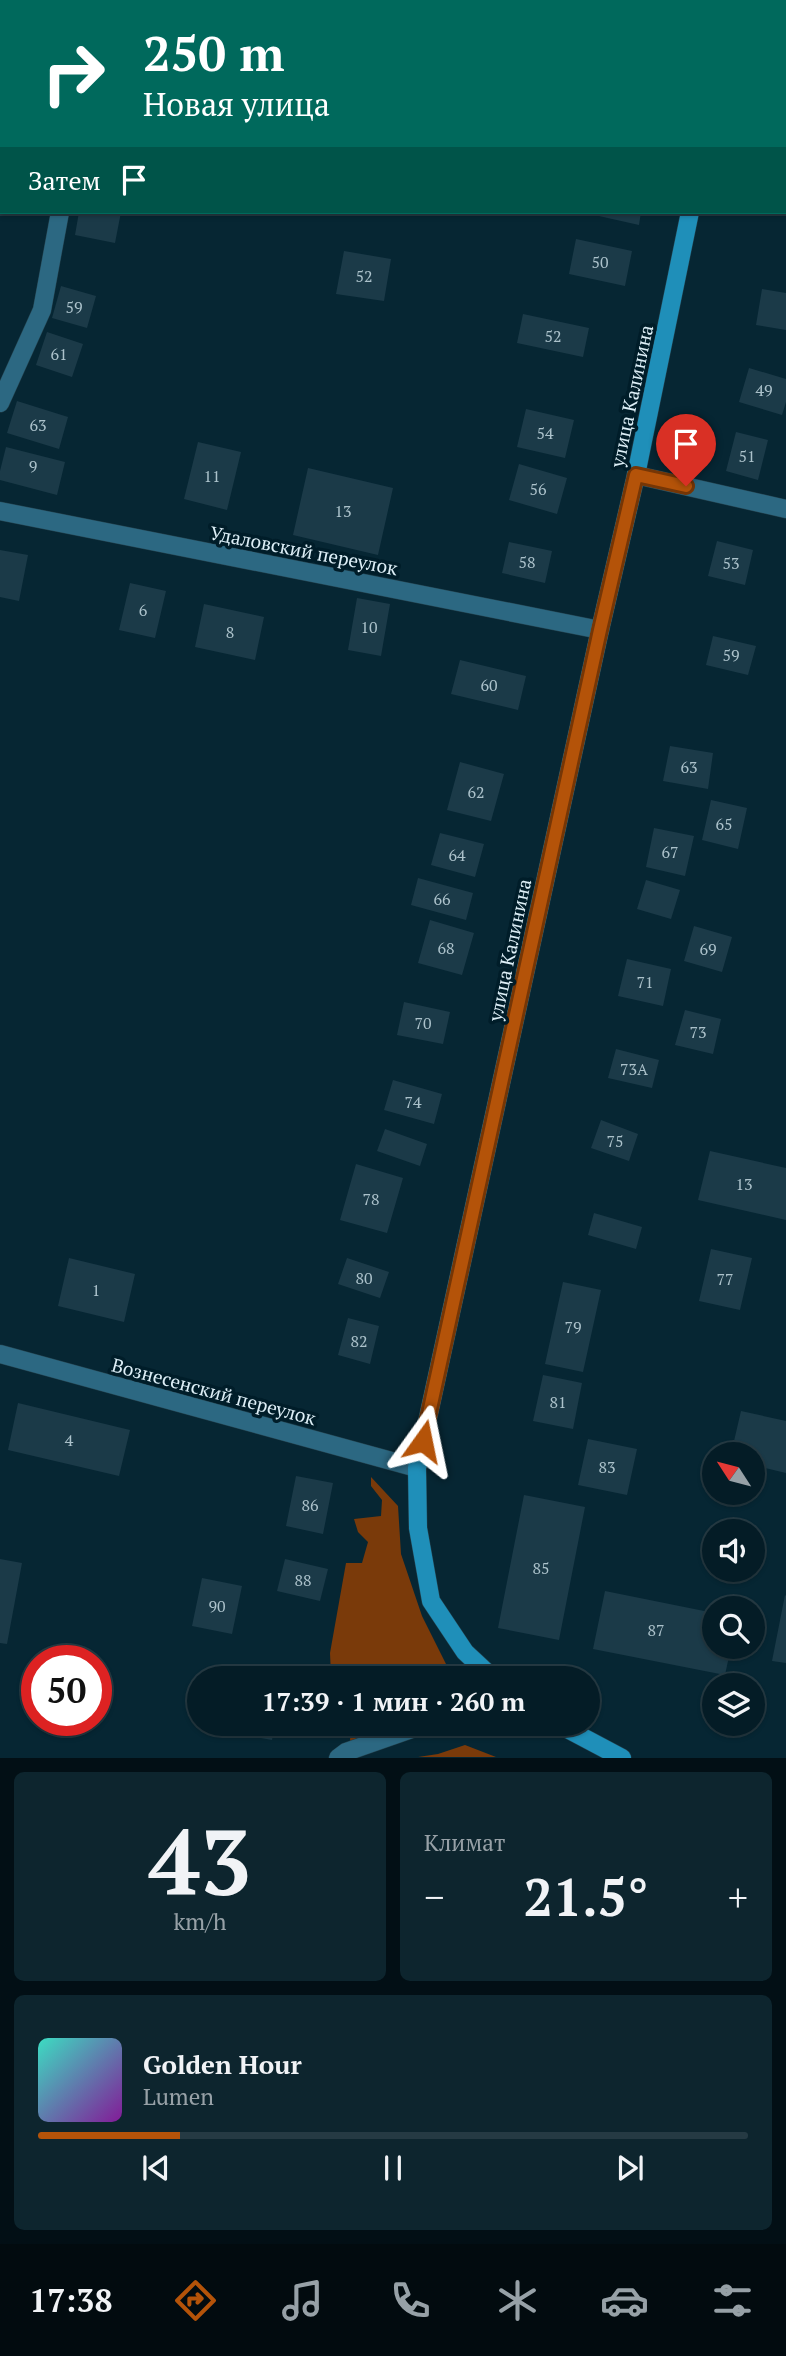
<!DOCTYPE html>
<html lang="ru">
<head>
<meta charset="utf-8">
<style>
	body { margin:0; font-family:"PT Serif",serif; background:#0d252e; color:#f1f3f6; height:100vh; display:flex; flex-direction:column; font-size:26px; white-space:nowrap }
	* { box-sizing:border-box; margin:0 }
	p { font-size:23px; color:#97a1a7 }
	.icon { flex:none; width:38px; height:38px; fill:none; stroke:currentColor; stroke-width:2; stroke-linecap:round; stroke-linejoin:round }
	.map { position:relative; height:1758px; overflow:hidden }
	.drawer { display:flex; flex-direction:column; gap:14px; padding:14px; background:#020f15; flex:1 }
	.drawer>* { flex:none }
	.banner { position:absolute; left:0px; top:0px; width:788px; height:214px; box-shadow:0 2px 5px #0004,0 0 0 2px #253a43; background:#00695c; color:#fff; overflow:hidden }
	.needle { width:46px; rotate:306deg }
	.buttons { position:absolute; left:702px; top:1442px; display:grid; gap:14px }
	.buttons a { display:grid; place-items:center; width:63px; height:63px; border-radius:50%; background:#041c26; box-shadow:0 2px 5px #0004,0 0 0 2px #253a43; font-size:35px }
	.speed { position:absolute; left:21px; top:1645px; display:flex; gap:14px; font-size:35px; font-weight:700; text-align:center }
	.speed>* { display:grid; place-content:center; width:91px; height:91px; border-radius:50%; background:#041c26; box-shadow:0 2px 5px #0004,0 0 0 2px #253a43; line-height:1 }
	.speed .limit { border:10px solid #d22; background:#fff; color:#111 }
	.pin { position:absolute; display:grid; place-items:center; width:60px; height:60px; color:#fff; margin:-72px -30px; border-radius:50% 50% 50% 0; rotate:-45deg; box-shadow:0 0 7px #0007 }
	.pin .icon { rotate:45deg }
	.me { position:absolute; width:77px; margin:-38px; rotate:12deg; stroke-linejoin:round; filter:drop-shadow(0 0 5px #0008) }
	.turn { display:flex; align-items:center; gap:24px; height:147px; padding:0 28px; font-size:32px }
	.turn .icon { width:91px; height:91px; stroke-width:2.5 }
	.turn b { display:block; font-size:49px; line-height:60px }
	.then { display:flex; align-items:center; height:66px; padding:0 28px; background:#0003; gap:14px; font-size:26px }
	.big { font-size:52px; font-weight:600; line-height:1.1 }
	.drawer .card { flex:1; display:flex; flex-direction:column; justify-content:center; gap:10px; min-width:0; padding:0 24px; border-radius:10px; background:#0d252e }
	.drawer .dial { align-items:center; gap:0 }
	.dial b { font-size:91px; line-height:1 }
	.song { display:flex; align-items:center; gap:21px }
	.cover { width:84px; height:84px; border-radius:10px; background:linear-gradient(135deg,hsl(170 70% 55%),hsl(290 70% 35%)) }
	.played { height:7px; border-radius:4px; background:linear-gradient(90deg,#b45309 20%,#253a43 20%) }
	.keys { display:flex; justify-content:space-around; direction:ltr }
	.heat { display:flex; justify-content:space-between; align-items:center; font-size:38px; direction:ltr }
	.drawer .tiles { flex:1; display:grid; gap:14px; grid-template-columns:1fr 1fr }
	.card:last-child { grid-column:span 2 }
	.trip { position:absolute; left:187px; top:1666px; width:413px; height:70px; border-radius:35px; background:#041c26; box-shadow:0 2px 5px #0004,0 0 0 2px #253a43; font-weight:600; line-height:70px; text-align:center }
	.tabs { display:flex; height:112px; justify-content:space-around; align-items:center; background:#020b0f; color:#97a1a7 }
	.tabs .icon { width:49px; height:49px }
	.tabs .selected { color:#b45309 }
	.tabs b { font-size:32px; color:#f1f3f6 }
	.map>svg:first-child { display:block }
</style>
</head>
<body>
<div class="map">
<svg width="786" height="1758" viewBox="0 0 786 1758">
	<rect width="100%" height="100%" fill="#062633"/>
	<!-- green -->
	<path fill="#673f27" d="M 101,0 L 390,0 L 389,2 L 100,2 Z"/>
	<!-- forest -->
	<path fill="#7a3a0a" d="M 371,1477 L 398,1506 L 401,1554 L 422,1616 L 453,1678 L 333,1678 L 331,1676 L 330,1653 L 346,1563 L 362,1563 L 368,1542 L 358,1532 L 354,1519 L 381,1516 L 382,1500 L 371,1486 Z
		M 351,1724 L 395,1724 L 350,1741 Z
		M 465,1745 L 496,1757 L 418,1757 L 438,1754 Z"/>
	<!-- building -->
	<path fill="#1b3a48" d="M 79,212 L 121,212 L 115,243 L 75,235 Z
		M 591,212 L 641,212 L 639,225 L 590,214 Z
		M 576,239 L 632,251 L 625,286 L 569,274 Z
		M 344,251 L 391,259 L 384,301 L 336,294 Z
		M 61,286 L 96,296 L 87,328 L 52,318 Z
		M 762,289 L 786,293 L 786,330 L 756,325 Z
		M 523,314 L 589,328 L 583,357 L 517,343 Z
		M 47,332 L 83,344 L 72,377 L 36,365 Z
		M 749,368 L 786,379 L 786,402 L 782,415 L 739,402 Z
		M 17,401 L 68,417 L 59,449 L 7,433 Z
		M 526,409 L 574,420 L 565,458 L 517,447 Z
		M 736,432 L 768,440 L 758,480 L 726,471 Z
		M 198,442 L 241,452 L 227,510 L 184,499 Z
		M 6,447 L 65,462 L 57,495 L 0,480 L 0,471 Z
		M 519,464 L 567,478 L 557,514 L 509,500 Z
		M 308,468 L 393,488 L 378,555 L 293,535 Z
		M 717,541 L 753,550 L 745,585 L 708,576 Z
		M 509,542 L 552,551 L 545,583 L 502,573 Z
		M 0,550 L 28,555 L 19,601 L 0,597 Z
		M 130,583 L 166,591 L 155,638 L 119,630 Z
		M 357,598 L 390,604 L 381,656 L 348,650 Z
		M 204,604 L 264,617 L 255,660 L 195,647 Z
		M 713,636 L 756,646 L 748,675 L 706,665 Z
		M 460,660 L 526,676 L 518,710 L 451,694 Z
		M 670,746 L 713,753 L 708,789 L 663,781 Z
		M 460,762 L 504,774 L 491,821 L 447,810 Z
		M 711,800 L 747,808 L 738,849 L 702,840 Z
		M 654,828 L 694,836 L 685,876 L 646,867 Z
		M 440,833 L 484,844 L 475,877 L 431,865 Z
		M 418,878 L 473,893 L 466,920 L 411,905 Z
		M 646,880 L 680,890 L 671,919 L 637,909 Z
		M 430,920 L 474,933 L 462,975 L 418,963 Z
		M 694,926 L 732,937 L 722,972 L 684,961 Z
		M 627,959 L 671,969 L 663,1006 L 618,996 Z
		M 404,1002 L 450,1012 L 443,1044 L 397,1035 Z
		M 685,1010 L 721,1019 L 713,1054 L 675,1045 Z
		M 616,1049 L 659,1060 L 652,1088 L 608,1078 Z
		M 393,1080 L 442,1094 L 434,1124 L 384,1110 Z
		M 601,1120 L 638,1134 L 629,1161 L 591,1148 Z
		M 385,1129 L 427,1144 L 420,1166 L 377,1151 Z
		M 710,1151 L 786,1168 L 786,1220 L 698,1200 Z
		M 356,1164 L 403,1178 L 387,1233 L 340,1220 Z
		M 594,1213 L 642,1227 L 636,1249 L 588,1235 Z
		M 711,1249 L 752,1258 L 740,1310 L 699,1301 Z
		M 69,1258 L 135,1274 L 124,1322 L 58,1306 Z
		M 347,1258 L 389,1272 L 380,1298 L 338,1284 Z
		M 563,1282 L 601,1290 L 583,1372 L 545,1364 Z
		M 348,1318 L 379,1326 L 370,1364 L 338,1355 Z
		M 543,1375 L 582,1383 L 573,1429 L 533,1421 Z
		M 18,1403 L 130,1430 L 119,1476 L 8,1450 Z
		M 741,1411 L 786,1421 L 786,1473 L 752,1465 L 752,1454 L 731,1454 Z
		M 588,1439 L 637,1449 L 627,1495 L 578,1485 Z
		M 296,1476 L 333,1483 L 323,1534 L 286,1526 Z
		M 524,1495 L 585,1507 L 559,1640 L 498,1628 Z
		M 0,1559 L 22,1563 L 7,1644 L 0,1643 Z
		M 285,1559 L 328,1569 L 320,1601 L 277,1591 Z
		M 202,1578 L 242,1586 L 232,1634 L 192,1626 Z
		M 605,1591 L 714,1613 L 714,1647 L 731,1647 L 725,1675 L 593,1649 Z
		M 785,1595 L 786,1596 L 786,1663 L 772,1661 Z
		M 236,1724 L 275,1724 L 272,1740 L 234,1733 Z"/>
	<g fill="none" stroke-linecap="round" stroke-linejoin="round">
		<defs>
			<path id="street" d="M 0,403 L 42,310 L 60,212
				M 636,475 L 786,509
				M 0,511 L 600,630
				M 0,1354 L 417,1468
				M 338,1758 L 346,1752 L 426,1724"/>
			<path id="secondary" d="M 734,2 L 734,0
				M 493,1678 L 465,1652 L 431,1601 L 418,1528 L 417,1468 L 600,630 L 636,475 L 690,212
				M 558,1724 L 622,1758"/>
		</defs>
		<!-- street casing -->
		<use href="#street" stroke="#24424e" stroke-width="19"/>
		<!-- secondary casing -->
		<use href="#secondary" stroke="#24424e" stroke-width="19"/>
		<!-- street -->
		<use href="#street" stroke="#2c6882" stroke-width="18"/>
		<!-- secondary -->
		<use href="#secondary" stroke="#1f8fb9" stroke-width="18"/>
	</g>
	<g fill="none" stroke-linecap="round" stroke-linejoin="round">
		<defs>
			<path id="route" d="M 423,1441 L 600,630 L 636,475 L 686,486"/>
		</defs>
		<!-- route casing -->
		<use href="#route" stroke="#753606" stroke-width="18"/>
		<!-- route -->
		<use href="#route" stroke="#b45309" stroke-width="12"/>
	</g>
	<g text-anchor="middle" dominant-baseline="central" stroke-width="7" stroke-linejoin="round" paint-order="stroke">
		<!-- number labels -->
		<g font-size="16" fill="#acc2cb">
			<text x="600" y="262">50</text>
			<text x="364" y="276">52</text>
			<text x="74" y="307">59</text>
			<text x="553" y="336">52</text>
			<text x="59" y="354">61</text>
			<text x="764" y="390">49</text>
			<text x="38" y="425">63</text>
			<text x="545" y="433">54</text>
			<text x="747" y="456">51</text>
			<text x="33" y="466">9</text>
			<text x="212" y="476">11</text>
			<text x="538" y="489">56</text>
			<text x="343" y="511">13</text>
			<text x="527" y="562">58</text>
			<text x="731" y="563">53</text>
			<text x="143" y="610">6</text>
			<text x="369" y="627">10</text>
			<text x="230" y="632">8</text>
			<text x="731" y="655">59</text>
			<text x="489" y="685">60</text>
			<text x="689" y="767">63</text>
			<text x="476" y="792">62</text>
			<text x="724" y="824">65</text>
			<text x="670" y="852">67</text>
			<text x="457" y="855">64</text>
			<text x="442" y="899">66</text>
			<text x="446" y="948">68</text>
			<text x="708" y="949">69</text>
			<text x="645" y="982">71</text>
			<text x="423" y="1023">70</text>
			<text x="698" y="1032">73</text>
			<text x="634" y="1069">73А</text>
			<text x="413" y="1102">74</text>
			<text x="615" y="1141">75</text>
			<text x="744" y="1184">13</text>
			<text x="371" y="1199">78</text>
			<text x="364" y="1278">80</text>
			<text x="725" y="1279">77</text>
			<text x="96" y="1290">1</text>
			<text x="573" y="1327">79</text>
			<text x="359" y="1341">82</text>
			<text x="558" y="1402">81</text>
			<text x="69" y="1440">4</text>
			<text x="607" y="1467">83</text>
			<text x="310" y="1505">86</text>
			<text x="541" y="1568">85</text>
			<text x="303" y="1580">88</text>
			<text x="217" y="1606">90</text>
			<text x="656" y="1630">87</text>
		</g>
		<!-- street labels -->
		<g font-size="19" fill="#ddeff7" stroke="#001d29">
			<text transform="translate(631 396) rotate(-78)">улица Калинина</text>
			<text transform="translate(304 550) rotate(11)">Удаловский переулок</text>
			<text transform="translate(509 950) rotate(-78)">улица Калинина</text>
			<text transform="translate(214 1391) rotate(15)">Вознесенский переулок</text>
		</g>
	</g>
</svg>
<div class="buttons">
<a><svg class="needle" viewBox="-14 -14 28 28"><path d="M0-13l5 13h-10z" fill="#e53935"/><path d="M0 13l5-13h-10z" fill="#97a1a7"/></svg></a>
<a><svg class="icon" aria-label="sound" viewBox="0 0 24 24"><path d="M4 9h4l5-4v14l-5-4H4zM17 9q2 3 0 6"/></svg></a>
<a><svg class="icon" aria-label="search" viewBox="0 0 24 24"><circle cx="10" cy="10" r="6"/><path d="M15 15l6 6"/></svg></a>
<a><svg class="icon" aria-label="layers" viewBox="0 0 24 24"><path d="M12 4l9 5-9 5-9-5zM3 14l9 5 9-5"/></svg></a>
</div>
<div class="speed"><div class="limit">50</div></div>
<div class="pin" style="left:686px;top:486px;background:#d93025"><svg class="icon" aria-label="arrive" viewBox="0 0 24 24"><path d="M6 21V4h12l-3 4 3 4H6"/></svg></div>
<svg class="me" style="left:423px;top:1441px" viewBox="-20 -20 40 40"><path d="M0-17L14 15 0 8-14 15z" fill="#b45309" stroke="#fff" stroke-width="4"/></svg>
<div class="trip">17:39 · 1 мин · 260 m</div>
<div class="banner">
<div class="turn"><svg class="icon" aria-label="right" viewBox="0 0 24 24"><path d="M7 20v-9h11M14 6l5 5-5 5"/></svg><div><b>250 m</b>Новая улица</div></div>
<div class="then">Затем<svg class="icon" aria-label="arrive" viewBox="0 0 24 24"><path d="M6 21V4h12l-3 4 3 4H6"/></svg></div>
</div>
</div>
<section class="drawer">
<div class="tiles">
<div class="card dial"><b>43</b><p>km/h</p></div>
<div class="card"><p>Климат</p>
<div class="heat"><a>−</a><b class="big">21.5°</b><a>+</a></div>
</div>
<div class="card">
<div class="song"><i class="cover"></i><div><b>Golden Hour</b><p>Lumen</p></div></div>
<div class="played"></div>
<div class="keys"><svg class="icon" aria-label="previous" viewBox="0 0 24 24"><path d="M18 5L8 12l10 7zM5 5v14"/></svg><svg class="icon" aria-label="pause" viewBox="0 0 24 24"><path d="M8 5v14M16 5v14"/></svg><svg class="icon" aria-label="next" viewBox="0 0 24 24"><path d="M6 5l10 7-10 7zM19 5v14"/></svg></div>
</div>
</div>
</section>
<nav class="tabs">
<b>17:38</b>
<svg class="icon selected" aria-label="directions" viewBox="0 0 24 24"><path d="M12 3l9 9-9 9-9-9zM9 14v-3h6M13 9l2 2-2 2"/></svg>
<svg class="icon" aria-label="music" viewBox="0 0 24 24"><path d="M9 18V5l10-2v13"/><circle cx="6" cy="18" r="3"/><circle cx="16" cy="16" r="3"/></svg>
<svg class="icon" aria-label="phone" viewBox="0 0 24 24"><path d="M5 4h4l2 5-3 2q2 4 5 5l2-3 5 2v4C11 20 4 13 5 4z"/></svg>
<svg class="icon" aria-label="climate" viewBox="0 0 24 24"><path d="M12 3v18M4 7l16 10M4 17L20 7"/></svg>
<svg class="icon" aria-label="car" viewBox="0 0 24 24"><path d="M5 17H2v-5l4-1 3-4h7l3 4 3 1v5h-3M9 17h6M6 11h13"/><circle cx="7" cy="17" r="2"/><circle cx="17" cy="17" r="2"/></svg>
<svg class="icon" aria-label="filters" viewBox="0 0 24 24"><path d="M4 7h16M4 17h16"/><circle cx="9" cy="7" r="2"/><circle cx="15" cy="17" r="2"/></svg>
</nav>
</body>
</html>
